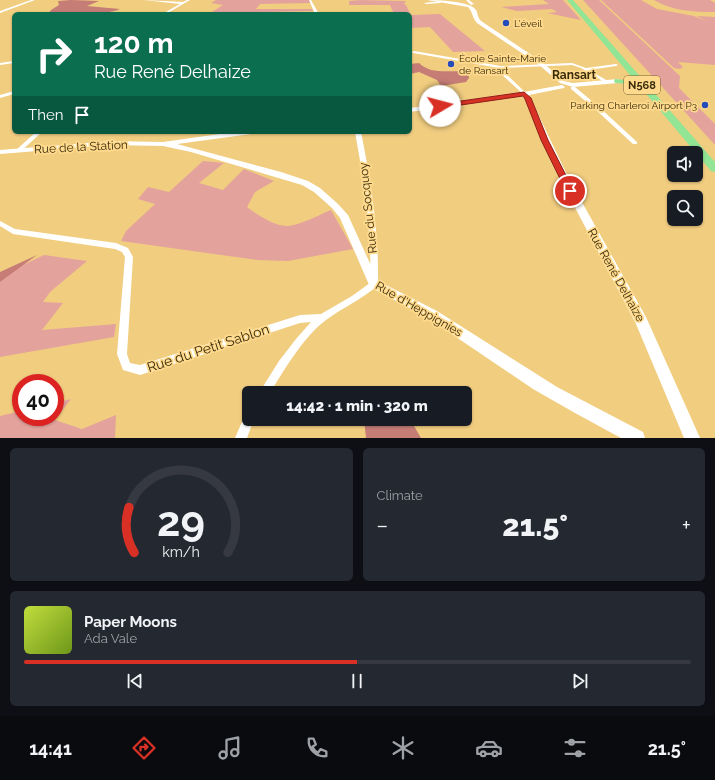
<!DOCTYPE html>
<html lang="en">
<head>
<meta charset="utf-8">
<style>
	body { margin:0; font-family:Raleway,sans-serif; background:#242831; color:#f1f3f6; height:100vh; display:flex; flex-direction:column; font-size:15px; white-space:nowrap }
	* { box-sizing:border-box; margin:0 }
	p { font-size:13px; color:#9ea1a6 }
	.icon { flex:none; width:22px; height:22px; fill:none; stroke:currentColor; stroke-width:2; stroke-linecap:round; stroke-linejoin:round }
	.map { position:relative; height:438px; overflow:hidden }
	.drawer { display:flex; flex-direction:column; gap:10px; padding:10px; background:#0d0f14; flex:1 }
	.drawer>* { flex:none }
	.top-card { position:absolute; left:12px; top:12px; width:400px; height:122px; border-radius:6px; box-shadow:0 1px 3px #0004; background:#0b6e4f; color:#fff; overflow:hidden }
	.buttons { position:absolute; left:667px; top:146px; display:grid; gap:8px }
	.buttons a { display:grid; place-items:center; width:36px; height:36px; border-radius:6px; background:#171b24; box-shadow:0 1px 3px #0004; font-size:20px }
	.speed { position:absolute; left:12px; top:374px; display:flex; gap:8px; font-size:20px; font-weight:700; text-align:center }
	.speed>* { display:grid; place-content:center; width:52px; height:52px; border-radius:50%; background:#171b24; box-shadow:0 1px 3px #0004; line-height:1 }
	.speed .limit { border:6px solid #d22; background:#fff; color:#111 }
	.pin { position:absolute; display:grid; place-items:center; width:34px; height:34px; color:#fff; margin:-17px; border:2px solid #fff; border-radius:50%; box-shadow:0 1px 4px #0007 }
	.me { position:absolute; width:44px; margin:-22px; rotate:82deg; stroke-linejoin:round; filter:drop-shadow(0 0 3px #0008) }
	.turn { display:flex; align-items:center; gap:14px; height:84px; padding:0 16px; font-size:18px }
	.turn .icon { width:52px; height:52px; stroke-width:2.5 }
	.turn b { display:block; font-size:28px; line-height:34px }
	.then { display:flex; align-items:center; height:38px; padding:0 16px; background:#0003; gap:8px; font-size:15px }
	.big { font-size:30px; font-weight:800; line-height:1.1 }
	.drawer .tile { flex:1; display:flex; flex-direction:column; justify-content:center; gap:6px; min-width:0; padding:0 14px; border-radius:6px; background:#242831 }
	.drawer .dial { align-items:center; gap:0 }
	.dial svg { height:104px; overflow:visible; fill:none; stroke:#363941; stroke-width:7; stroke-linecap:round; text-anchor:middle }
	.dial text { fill:#f1f3f6; stroke:none }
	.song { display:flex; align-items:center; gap:12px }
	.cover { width:48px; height:48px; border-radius:6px; background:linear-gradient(135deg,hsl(70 70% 55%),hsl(80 70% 35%)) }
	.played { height:4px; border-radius:2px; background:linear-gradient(90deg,#d93025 50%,#363941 50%) }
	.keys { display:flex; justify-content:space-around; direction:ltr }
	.heat { display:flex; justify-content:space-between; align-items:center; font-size:22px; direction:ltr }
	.drawer .tiles { flex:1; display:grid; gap:10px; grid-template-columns:1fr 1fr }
	.tile:last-child { grid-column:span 2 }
	.trip { position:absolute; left:242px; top:386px; width:230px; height:40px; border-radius:6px; background:#171b24; box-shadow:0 1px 3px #0004; font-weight:800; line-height:40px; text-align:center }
	.tab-bar { display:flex; height:64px; justify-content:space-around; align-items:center; background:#090b0e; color:#9ea1a6 }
	.tab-bar .icon { width:28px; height:28px }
	.tab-bar .on { color:#d93025 }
	.tab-bar b { font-size:18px; color:#f1f3f6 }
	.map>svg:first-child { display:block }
</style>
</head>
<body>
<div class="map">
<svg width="715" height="438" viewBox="0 0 715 438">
	<rect width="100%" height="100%" fill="#f1cd80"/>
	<!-- green -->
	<path fill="#e4a29c" d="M 216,0 L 309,0 L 311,3 L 260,4 L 256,9 L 313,9 L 312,11 L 262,12 L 259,14 L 200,14 L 210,13 L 223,5 L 211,3 Z
		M 360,0 L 404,1 L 406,1 L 404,4 L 406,5 L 411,15 L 440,14 L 485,51 L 453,52 L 430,27 L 410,28 L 410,14 L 394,14 L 390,5 L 349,5 L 349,1 Z
		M 543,0 L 563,0 L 581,20 L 547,13 L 557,12 L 552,9 L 517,11 L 501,7 L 549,4 Z
		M 583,0 L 599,0 L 680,76 L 679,88 L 715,124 L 715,145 Z
		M 601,0 L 641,0 L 657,9 L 694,16 L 706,21 L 697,16 L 715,17 L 715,65 L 678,62 L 683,67 L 680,69 L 674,68 Z
		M 654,0 L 710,0 L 715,3 L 715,12 C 693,12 673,11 654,0 Z
		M 203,161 L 224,163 L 199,183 L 223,190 L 244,169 L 274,181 L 255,192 L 247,207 C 256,214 274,226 286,226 C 299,226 319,215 331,210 L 353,249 L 288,261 L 257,260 L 121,241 L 126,231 L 155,204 L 138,199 L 148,187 L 169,192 Z
		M 44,255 L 87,261 L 50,292 L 43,302 L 63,303 L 42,330 L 116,324 L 114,337 L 0,357 L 0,276 Z
		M 71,399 L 55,420 L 82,429 L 116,415 L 115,438 L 0,438 L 0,416 L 21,411 L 21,417 L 55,417 L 55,403 Z"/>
	<!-- forest -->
	<path fill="#c57d76" d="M 71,0 L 99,1 L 87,6 L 120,9 C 111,13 107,11 100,14 L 48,14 L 51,10 L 59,5 L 58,1 Z
		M 419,63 C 432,76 452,69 468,72 L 469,78 L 466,82 L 441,86 L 437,80 L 419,72 L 410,74 L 410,64 Z
		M 37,255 L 4,279 L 0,282 L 0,272 Z
		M 364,419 L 410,419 L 421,438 L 366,438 Z"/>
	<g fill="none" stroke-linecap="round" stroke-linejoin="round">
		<!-- street -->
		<path fill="#fff" fill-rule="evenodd" d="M 31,0 L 35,0 L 0,13 L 0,11 Z
			M 143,0 L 183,2 L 187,0 L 190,0 L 166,14 L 162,14 L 180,4 Z
			M 309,0 L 311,0 L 319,14 L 315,14 Z
			M 466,0 L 469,0 L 474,4 L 471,5 Z
			M 440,1 L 441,3 L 426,4 L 424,3 Z
			M 414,51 L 501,66 L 572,63 L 586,68 L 616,64 L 618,65 L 616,66 L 589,70 L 608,81 L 608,82 L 606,83 L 581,68 L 572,65 L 503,68 L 504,72 L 526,93 L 526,95 L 524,95 L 500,73 L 499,68 L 413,53 L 412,52 Z
			M 14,61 L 14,63 L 0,65 L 0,63 Z
			M 571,87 L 575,87 L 599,107 L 637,142 L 637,144 L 633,144 L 595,109 L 571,89 Z
			M 14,91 L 14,94 L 0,98 L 0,95 Z
			M 36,132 L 42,132 L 20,152 L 16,152 L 16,150 Z
			M 355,132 L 361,132 C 371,182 379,232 378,284 L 377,286 C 361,300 342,308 326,320 C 304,336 284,370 270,393 L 259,393 L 279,361 L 296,339 L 311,322 L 300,323 L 140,375 L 123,370 L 117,354 L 125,257 L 122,252 L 115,249 L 13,234 L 0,226 L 0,221 L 15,229 L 116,243 L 128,248 L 133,257 L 127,354 L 130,363 L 140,365 L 300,315 L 321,314 L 352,296 L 370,283 C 372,232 364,182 355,132 Z
			M 249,414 L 249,419 L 254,419 L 247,438 L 235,438 L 245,415 Z"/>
		<!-- secondary -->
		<path fill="#fff" fill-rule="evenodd" d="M 427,0 C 437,0 471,1 476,10 C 478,13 477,17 481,21 L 542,62 L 564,81 L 573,83 L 618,79 L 621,81 L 618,83 L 573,87 L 560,83 L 538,64 L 477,23 C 472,18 473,12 468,7 Z
			M 562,85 L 565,87 L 564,88 L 529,95 L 568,177 L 646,317 L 700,438 L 684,438 L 636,324 L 559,177 L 525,99 L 522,96 L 410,112 L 410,108 L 524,92 Z
			M 234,132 L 255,132 L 251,134 L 177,144 L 281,172 L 308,181 L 320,188 L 338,204 L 348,215 L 378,281 L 437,311 L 557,387 L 643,432 L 645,438 L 621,438 L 575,413 L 533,389 L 428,318 L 370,287 L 340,218 L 332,208 L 314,192 L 302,185 L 191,152 L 163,146 L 112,145 L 0,154 L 0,150 L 112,141 L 163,142 Z"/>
		<!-- highway -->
		<path fill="#91e594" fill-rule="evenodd" d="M 567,0 L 573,0 L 715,162 L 715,172 L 711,171 L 642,89 L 628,84 L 615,83 L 614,81 L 615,79 L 635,81 Z"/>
	</g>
	<!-- route -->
	<path fill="#d93025" stroke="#8d1f18" d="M 524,92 L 531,98 L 548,140 L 574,191 L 573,193 L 570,194 L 566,191 L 541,140 L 525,99 L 523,96 L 440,108 L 437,106 L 440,104 Z"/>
	<!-- markers -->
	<g fill="#264cbb" stroke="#ffda8d" stroke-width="1.5">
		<circle cx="506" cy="23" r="4"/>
		<circle cx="451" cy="64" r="4"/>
		<circle cx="705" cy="105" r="4"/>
	</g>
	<g text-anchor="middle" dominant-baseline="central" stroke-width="3.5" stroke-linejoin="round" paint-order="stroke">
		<!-- far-poi labels -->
		<g font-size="10" fill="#3a2c0b" stroke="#ffda8d" text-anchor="start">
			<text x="514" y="23">L'éveil</text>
			<text x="459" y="58">École Sainte-Marie<tspan x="459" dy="12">de Ransart</tspan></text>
			<text x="697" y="105" text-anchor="end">Parking Charleroi Airport P3</text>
		</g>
		<!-- shield labels -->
		<rect fill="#ffda8d" stroke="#756032" stroke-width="1" x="624" y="76" width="36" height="18" rx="3"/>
		<g font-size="11" font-weight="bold" fill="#3a2c0b">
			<text x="642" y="85">N568</text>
		</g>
		<!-- far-quarter labels -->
		<g font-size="12" font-weight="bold" fill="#3a2c0b" stroke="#ffda8d">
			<text x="574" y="75">Ransart</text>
		</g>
		<!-- street labels -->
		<g font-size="12" fill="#3a2c0b" stroke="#ffda8d">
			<text transform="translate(81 147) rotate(-3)">Rue de la Station</text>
			<text transform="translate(368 208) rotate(-96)">Rue du Socquoy</text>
			<text transform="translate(616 275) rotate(61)">Rue René Delhaize</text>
			<text transform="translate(419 309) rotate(30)">Rue d'Heppignies</text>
		</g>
		<!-- near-street labels -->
		<g font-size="14" fill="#3a2c0b" stroke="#ffda8d">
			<text transform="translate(208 348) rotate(-18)">Rue du Petit Sablon</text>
		</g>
	</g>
</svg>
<div class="buttons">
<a><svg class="icon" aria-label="sound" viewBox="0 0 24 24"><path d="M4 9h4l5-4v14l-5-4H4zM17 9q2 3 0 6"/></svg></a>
<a><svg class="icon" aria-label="search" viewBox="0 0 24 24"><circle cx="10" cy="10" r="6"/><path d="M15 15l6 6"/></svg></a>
</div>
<div class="speed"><div class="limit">40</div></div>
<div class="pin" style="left:570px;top:191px;background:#d93025"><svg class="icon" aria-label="arrive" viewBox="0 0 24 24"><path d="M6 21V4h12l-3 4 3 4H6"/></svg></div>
<svg class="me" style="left:440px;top:106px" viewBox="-20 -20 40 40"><circle r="19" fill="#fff"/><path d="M0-13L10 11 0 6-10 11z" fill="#d93025"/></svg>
<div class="trip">14:42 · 1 min · 320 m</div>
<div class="top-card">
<div class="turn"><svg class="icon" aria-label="right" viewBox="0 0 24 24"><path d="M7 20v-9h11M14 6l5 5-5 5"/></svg><div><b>120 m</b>Rue René Delhaize</div></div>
<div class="then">Then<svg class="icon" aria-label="arrive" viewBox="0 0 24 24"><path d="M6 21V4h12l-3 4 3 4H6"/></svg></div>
</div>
</div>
<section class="drawer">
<div class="tiles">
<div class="tile dial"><svg viewBox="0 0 100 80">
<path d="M14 69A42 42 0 1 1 86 69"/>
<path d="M14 69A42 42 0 0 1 10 34" stroke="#d93025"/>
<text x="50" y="56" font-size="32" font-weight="700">29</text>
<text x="50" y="72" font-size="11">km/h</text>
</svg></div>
<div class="tile"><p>Climate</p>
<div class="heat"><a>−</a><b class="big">21.5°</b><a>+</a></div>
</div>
<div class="tile">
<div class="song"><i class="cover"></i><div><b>Paper Moons</b><p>Ada Vale</p></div></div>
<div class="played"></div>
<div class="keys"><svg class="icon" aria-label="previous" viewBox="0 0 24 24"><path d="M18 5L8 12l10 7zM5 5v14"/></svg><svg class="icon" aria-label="pause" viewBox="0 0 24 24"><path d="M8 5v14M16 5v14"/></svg><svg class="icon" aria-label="next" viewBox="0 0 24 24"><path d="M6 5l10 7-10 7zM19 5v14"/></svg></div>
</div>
</div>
</section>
<nav class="tab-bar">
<b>14:41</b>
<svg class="icon on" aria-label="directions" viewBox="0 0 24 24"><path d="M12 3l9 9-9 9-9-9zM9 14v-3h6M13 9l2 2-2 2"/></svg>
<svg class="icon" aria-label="music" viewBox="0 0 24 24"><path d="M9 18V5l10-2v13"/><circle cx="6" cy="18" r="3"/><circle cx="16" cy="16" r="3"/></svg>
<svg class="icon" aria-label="phone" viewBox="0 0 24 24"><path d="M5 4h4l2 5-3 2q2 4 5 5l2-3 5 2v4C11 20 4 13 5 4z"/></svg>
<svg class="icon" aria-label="climate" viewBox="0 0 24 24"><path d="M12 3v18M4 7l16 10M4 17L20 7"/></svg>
<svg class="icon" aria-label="car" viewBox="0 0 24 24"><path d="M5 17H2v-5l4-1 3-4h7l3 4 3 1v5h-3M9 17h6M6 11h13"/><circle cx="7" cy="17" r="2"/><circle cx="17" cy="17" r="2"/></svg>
<svg class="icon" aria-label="filters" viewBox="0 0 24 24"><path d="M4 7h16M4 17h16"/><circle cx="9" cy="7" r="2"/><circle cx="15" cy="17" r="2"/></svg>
<b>21.5°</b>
</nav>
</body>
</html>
